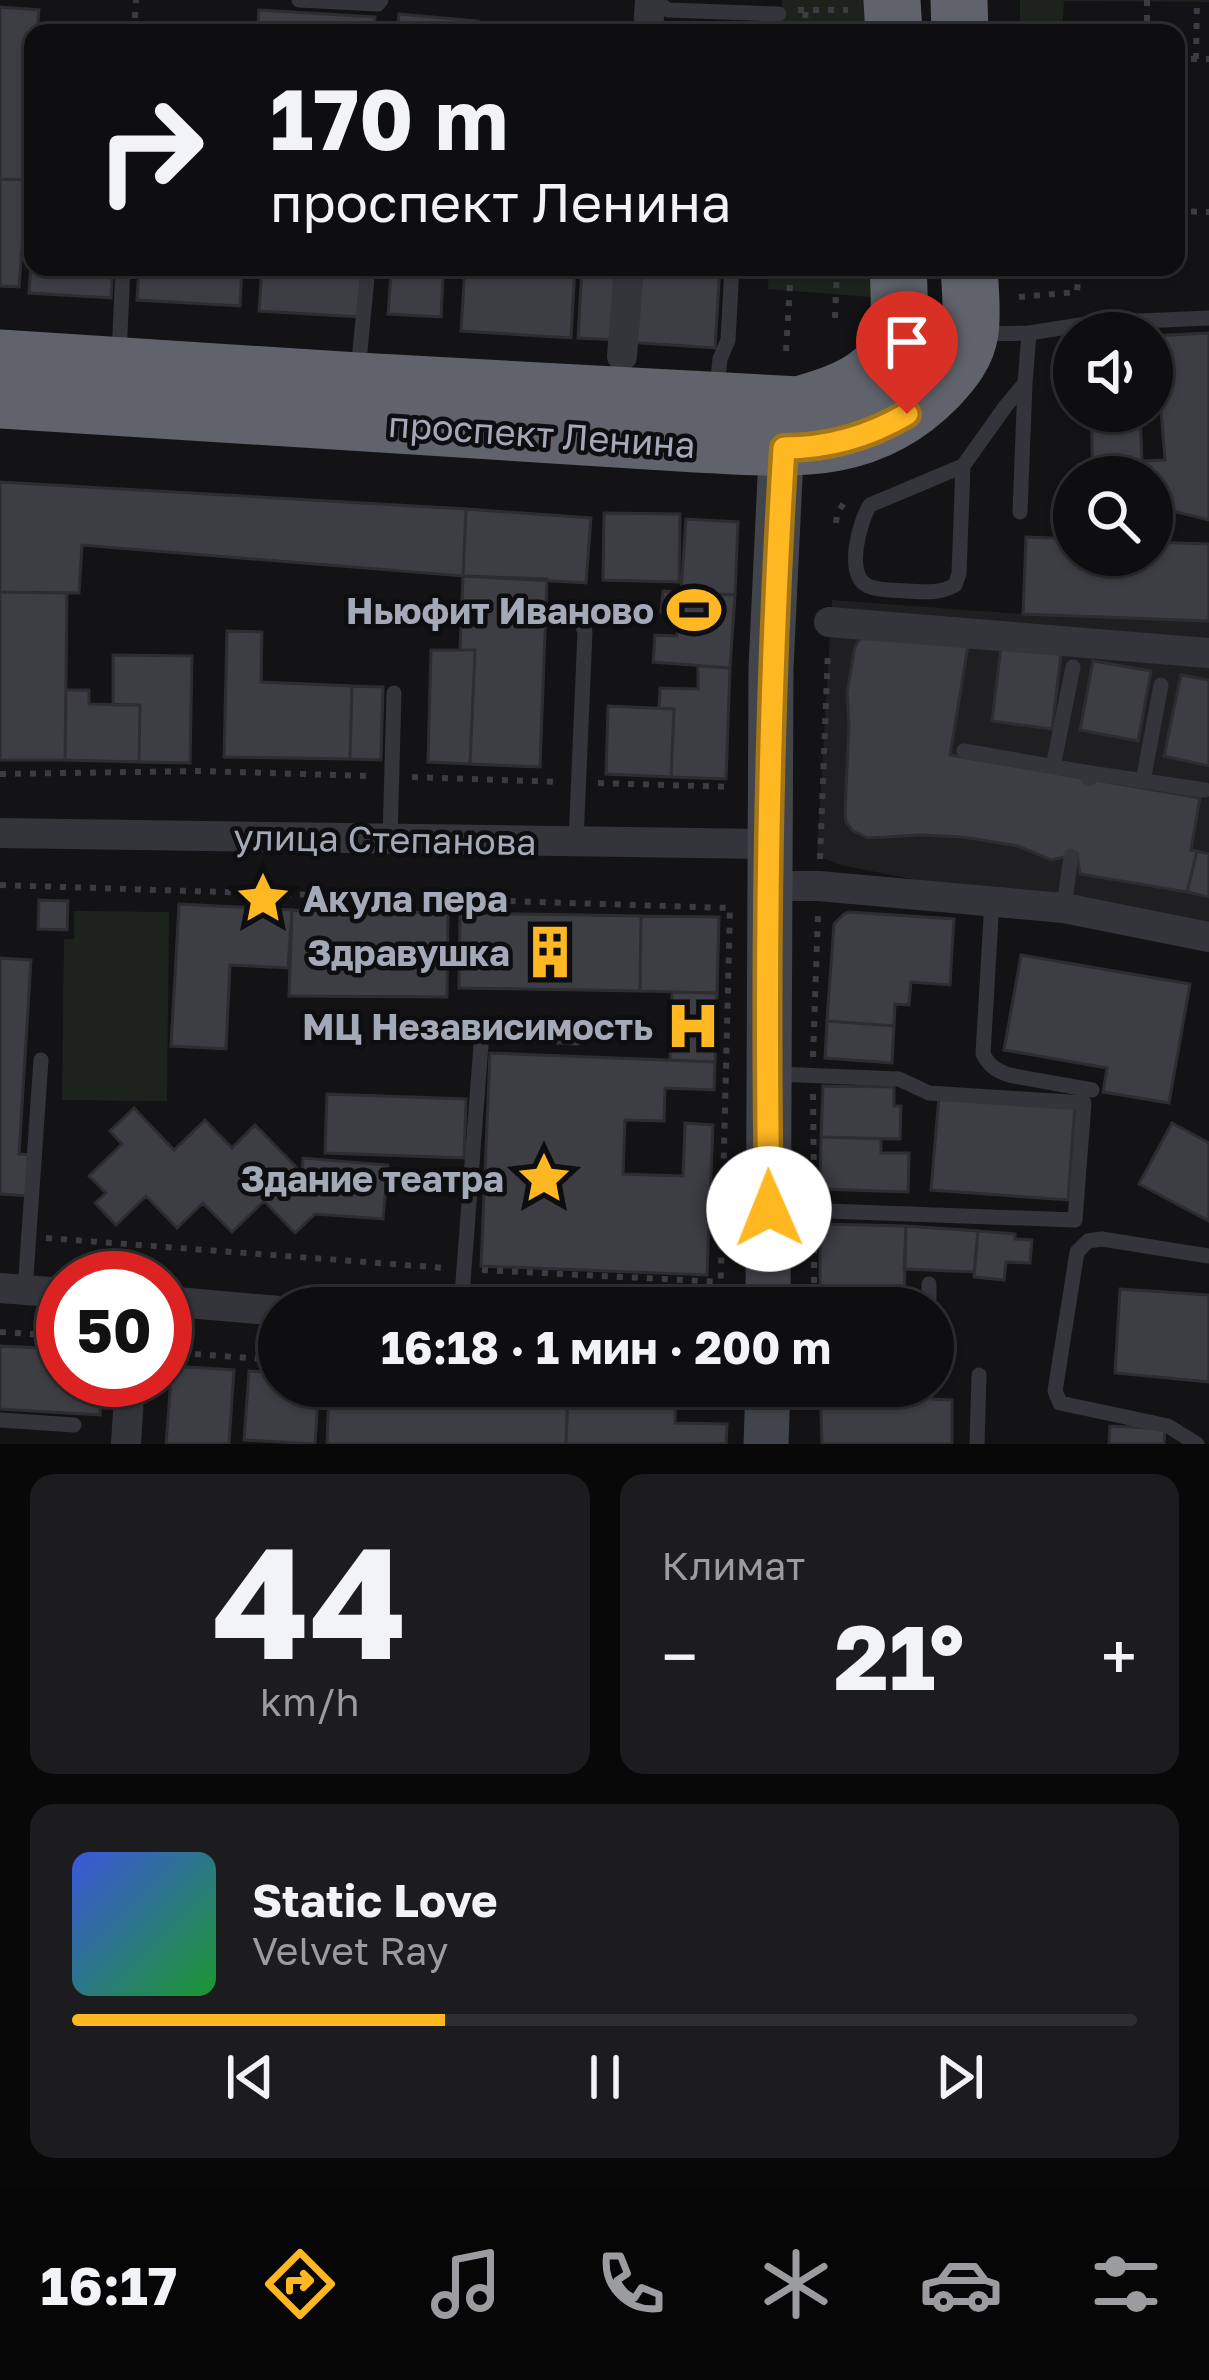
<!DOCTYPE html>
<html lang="ru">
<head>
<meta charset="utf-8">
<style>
	body { margin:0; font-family:"Golos Text",sans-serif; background:#1c1c1e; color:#f1f3f6; height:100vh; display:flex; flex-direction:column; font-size:45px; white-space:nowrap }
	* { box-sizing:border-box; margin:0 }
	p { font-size:39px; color:#9b9c9f }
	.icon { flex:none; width:66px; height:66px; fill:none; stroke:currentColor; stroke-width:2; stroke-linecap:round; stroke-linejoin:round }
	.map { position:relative; height:1444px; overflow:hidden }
	.details { display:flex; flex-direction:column; gap:30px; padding:30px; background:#080809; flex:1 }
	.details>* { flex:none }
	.banner { position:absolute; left:24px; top:24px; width:1161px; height:252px; border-radius:24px; box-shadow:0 3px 9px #0004,0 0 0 3px #2e2e30; background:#0e0e10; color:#f1f3f6; overflow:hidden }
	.fabs { position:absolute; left:1053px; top:312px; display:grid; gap:24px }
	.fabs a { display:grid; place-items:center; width:120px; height:120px; border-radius:50%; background:#0e0e10; box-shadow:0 3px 9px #0004,0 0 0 3px #2e2e30; font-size:60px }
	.speed { position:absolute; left:36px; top:1251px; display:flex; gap:24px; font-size:60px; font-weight:700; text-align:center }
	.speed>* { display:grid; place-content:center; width:156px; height:156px; border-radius:50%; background:#0e0e10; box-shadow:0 3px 9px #0004,0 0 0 3px #2e2e30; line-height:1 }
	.speed .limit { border:18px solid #d22; background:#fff; color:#111 }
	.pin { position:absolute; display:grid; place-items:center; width:102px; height:102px; color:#fff; margin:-123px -51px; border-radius:50% 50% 50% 0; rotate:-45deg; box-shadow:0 0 12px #0007 }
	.pin .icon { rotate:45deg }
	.me { position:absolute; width:132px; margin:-66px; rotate:359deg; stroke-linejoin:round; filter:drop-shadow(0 0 9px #0008) }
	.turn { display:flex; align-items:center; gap:42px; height:252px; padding:0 48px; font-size:54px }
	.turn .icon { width:156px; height:156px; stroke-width:2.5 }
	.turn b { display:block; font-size:84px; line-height:102px }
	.big { font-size:90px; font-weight:700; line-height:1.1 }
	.details .card { flex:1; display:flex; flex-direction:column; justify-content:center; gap:18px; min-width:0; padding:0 42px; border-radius:24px; background:#1c1c1e }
	.details .dial { align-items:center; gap:0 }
	.dial b { font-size:156px; line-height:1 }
	.song { display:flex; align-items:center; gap:36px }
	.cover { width:144px; height:144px; border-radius:18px; background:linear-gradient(135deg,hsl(230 70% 55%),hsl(130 70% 35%)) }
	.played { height:12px; border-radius:6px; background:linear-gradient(90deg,#ffb722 35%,#2e2e30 35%) }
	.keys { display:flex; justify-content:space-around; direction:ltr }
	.heat { display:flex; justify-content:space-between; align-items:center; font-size:66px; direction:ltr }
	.details .tiles { flex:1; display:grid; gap:30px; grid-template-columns:1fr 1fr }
	.card:last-child { grid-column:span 2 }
	.trip { position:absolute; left:258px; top:1287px; width:696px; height:120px; border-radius:60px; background:#0e0e10; box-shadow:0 3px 9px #0004,0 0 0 3px #2e2e30; font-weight:700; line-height:120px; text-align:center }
	.tabs { display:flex; height:192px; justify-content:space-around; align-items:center; background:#060606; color:#9b9c9f }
	.tabs .icon { width:84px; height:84px }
	.tabs .active { color:#ffb722 }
	.tabs b { font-size:54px; color:#f1f3f6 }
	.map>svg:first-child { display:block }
</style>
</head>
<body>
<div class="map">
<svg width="1209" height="1444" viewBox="0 0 1209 1444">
	<rect width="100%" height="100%" fill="#131315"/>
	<!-- built -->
	<path fill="#1f1f22" d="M 1026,537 L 1074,539 L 1074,555 L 1152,555 L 1152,542 L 1209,544 L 1209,937 L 840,865 L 817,855 L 832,600 L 1022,614 Z"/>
	<!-- green -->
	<path fill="#1b231c" d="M 782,0 L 870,0 L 870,33 L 780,33 Z
		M 1020,0 L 1209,0 L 1209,2 L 1064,1 L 1062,33 L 1020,33 Z
		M 769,267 L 871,267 L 871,297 L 768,289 Z
		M 74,911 L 169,912 L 167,1101 L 62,1100 L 64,939 L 74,939 Z"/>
	<!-- building -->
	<path fill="#3d3e43" stroke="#2d2d31" stroke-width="3" d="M 0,7 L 39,10 L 37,33 L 33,33 L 33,91 L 27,180 L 0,179 Z
		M 259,10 L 375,17 L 374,33 L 257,33 Z
		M 399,14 L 478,21 L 477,33 L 397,33 Z
		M 0,179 L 27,180 L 19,287 L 0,286 Z
		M 33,234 L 33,267 L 113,267 L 111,298 L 29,293 Z
		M 139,267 L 242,267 L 240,306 L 137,300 Z
		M 262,267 L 363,267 L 360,317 L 259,311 Z
		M 465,267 L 575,267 L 571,338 L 461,331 Z
		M 582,267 L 623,267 L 618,340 L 578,338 Z
		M 632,267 L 720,267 L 715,348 L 627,342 Z
		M 391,273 L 443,277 L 441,317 L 388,314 Z
		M 1209,333 L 1209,520 L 1152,506 L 1152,477 L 1093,477 L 1091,411 L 1140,411 L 1142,461 L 1165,460 L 1160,398 L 1152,399 L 1152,336 Z
		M 0,482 L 466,509 L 463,576 L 82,545 L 79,593 L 0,592 Z
		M 466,509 L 591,518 L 586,583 L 463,576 Z
		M 604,513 L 680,514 L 679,582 L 603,580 Z
		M 686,519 L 738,522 L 735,595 L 681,592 Z
		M 1026,537 L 1074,539 L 1074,555 L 1152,555 L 1152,542 L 1209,544 L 1209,621 L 1023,614 Z
		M 463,576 L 547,579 L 540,767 L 470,764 L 475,650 L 460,650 Z
		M 663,591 L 735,595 L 730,668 L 653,662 L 655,635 L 677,636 L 679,613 L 661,612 Z
		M 0,592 L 67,593 L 65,760 L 0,760 Z
		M 227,631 L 262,632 L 261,682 L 352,686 L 350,759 L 224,757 Z
		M 970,634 L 950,755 L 1200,798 L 1191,850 L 1197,851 L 1187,892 L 1080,874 L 1077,854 L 1051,860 L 1018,846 L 963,837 L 920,835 L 868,838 L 853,831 L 846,822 L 845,813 L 849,724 L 847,692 L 855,647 L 860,639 Z
		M 1001,647 L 1061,654 L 1052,729 L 992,721 Z
		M 431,650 L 475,650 L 470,764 L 428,762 Z
		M 113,655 L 192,656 L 190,763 L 139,762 L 140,705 L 113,705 Z
		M 1093,661 L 1151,671 L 1138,741 L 1080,730 Z
		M 698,666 L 730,668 L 726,779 L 671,777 L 674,709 L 659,708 L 660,688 L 698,689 Z
		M 1181,675 L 1209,680 L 1209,766 L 1164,756 Z
		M 352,686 L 383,687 L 381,760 L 350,759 Z
		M 66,690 L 89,690 L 89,704 L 140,705 L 139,762 L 65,760 Z
		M 608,706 L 674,709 L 671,777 L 606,774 Z
		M 1197,851 L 1209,854 L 1209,897 L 1187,892 Z
		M 39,900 L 68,901 L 67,930 L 38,929 Z
		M 179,904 L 292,910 L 288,968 L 230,965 L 226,1049 L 171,1046 Z
		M 292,910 L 448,913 L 447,997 L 289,996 Z
		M 849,912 L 954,919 L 950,985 L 911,982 L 909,1005 L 895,1004 L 894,1026 L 827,1021 L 834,924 L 844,914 Z
		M 460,913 L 641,916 L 640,991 L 459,988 Z
		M 641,916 L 719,917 L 717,993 L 640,991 Z
		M 1021,955 L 1190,984 L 1169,1103 L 1103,1092 L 1107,1068 L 1004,1050 Z
		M 0,958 L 31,960 L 19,1154 L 32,1155 L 29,1196 L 0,1194 Z
		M 672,992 L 717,993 L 715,1062 L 670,1060 Z
		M 827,1021 L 894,1026 L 892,1063 L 825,1058 Z
		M 490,1053 L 715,1062 L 714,1090 L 665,1088 L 664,1121 L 625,1120 L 623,1174 L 683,1176 L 685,1123 L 713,1125 L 707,1275 L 481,1266 Z
		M 823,1086 L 894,1087 L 894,1106 L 901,1106 L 900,1139 L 821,1137 Z
		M 327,1094 L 466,1099 L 464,1158 L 325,1153 Z
		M 939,1096 L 1075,1106 L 1068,1200 L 931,1190 Z
		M 134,1108 L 174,1150 L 205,1120 L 232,1148 L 255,1125 L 302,1173 L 303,1158 L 388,1165 L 383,1219 L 315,1214 L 295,1233 L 264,1201 L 232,1232 L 203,1203 L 177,1228 L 146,1196 L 116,1225 L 95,1203 L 106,1193 L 89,1176 L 122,1144 L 110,1131 Z
		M 1172,1123 L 1209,1143 L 1209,1221 L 1139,1184 Z
		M 821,1137 L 881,1139 L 881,1153 L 909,1153 L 908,1192 L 820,1189 Z
		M 820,1224 L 906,1226 L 904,1308 L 820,1308 Z
		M 906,1226 L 978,1231 L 974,1272 L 904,1269 Z
		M 978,1231 L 1015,1234 L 1015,1239 L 1032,1240 L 1030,1263 L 1006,1262 L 1004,1280 L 974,1277 Z
		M 1120,1289 L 1209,1295 L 1209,1382 L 1115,1373 Z
		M 0,1346 L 63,1349 L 63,1380 L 102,1380 L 100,1415 L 0,1409 Z
		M 172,1366 L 234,1370 L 229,1444 L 166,1444 Z
		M 249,1371 L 279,1373 L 279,1386 L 319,1386 L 315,1444 L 244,1440 Z
		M 329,1386 L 452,1386 L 568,1390 L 566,1444 L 327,1444 Z
		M 820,1386 L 932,1386 L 932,1399 L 952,1400 L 952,1444 L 822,1444 Z
		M 568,1390 L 676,1394 L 675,1423 L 727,1424 L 726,1444 L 566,1444 Z
		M 1110,1426 L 1165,1429 L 1164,1444 L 1109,1444 Z"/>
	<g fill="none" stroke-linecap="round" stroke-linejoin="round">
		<!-- path -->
		<path stroke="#3a3c42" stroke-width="6" stroke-dasharray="6 9" stroke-linecap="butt" d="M 1147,0 L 1147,33
			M 798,10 L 848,10
			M 134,33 L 136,0
			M 804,33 L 806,9
			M 1176,59 L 1209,59
			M 1196,59 L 1197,0
			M 1176,211 L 1209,212
			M 1019,297 L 1077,292 L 1079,267
			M 835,318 L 837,267
			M 786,351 L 791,267
			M 836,523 L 837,514 L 847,498
			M 0,774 L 201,771 L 369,776
			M 412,777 L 561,782
			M 598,783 L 733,787
			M 820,859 L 828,650
			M 0,885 L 730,908 L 720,1308
			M 813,1057 L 818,914
			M 813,1094 L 814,1189
			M 814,1232 L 814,1308
			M 46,1238 L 445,1268
			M 482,1270 L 721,1282
			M 0,1332 L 63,1336
			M 165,1352 L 279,1360
			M 807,1406 L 810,1386"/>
		<!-- lane -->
		<path stroke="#34353b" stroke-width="15" d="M 299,0 L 378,4 L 381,0
			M 654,0 L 668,10 L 779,14
			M 907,335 L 1029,333 L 1093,323 L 1209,318
			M 119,356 L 123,267
			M 358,372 L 368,267
			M 717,388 L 720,359 L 728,340 L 732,267
			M 963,466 L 870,505 C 859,522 845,575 868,586 C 879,591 895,590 907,591 C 925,592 939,594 955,585 L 959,574 L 963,466 L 1005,407 L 1025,383 L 1029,333
			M 1020,512 L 1025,384
			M 572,614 L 581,622 L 585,632 L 576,841
			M 964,751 L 1090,773 L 1089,779
			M 1053,767 L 1073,667
			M 1090,773 L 1205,790
			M 1143,781 L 1161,685
			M 390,839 L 394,693
			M 992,901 L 983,1054 C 989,1066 997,1071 1009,1075 L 1092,1090
			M 1064,908 L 1071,856
			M 772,1209 L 1075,1220 L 1084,1103 L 929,1093 L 899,1079 L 776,1074
			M 25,1290 L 41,1060
			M 461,1308 L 482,1032 L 576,1038
			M 929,1308 L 929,1284
			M 0,1420 L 74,1425
			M 977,1444 L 979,1375
			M 1197,1444 L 1168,1426 L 1060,1403 L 1055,1391 L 1077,1252 L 1088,1241 L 1102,1239 L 1209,1256"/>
		<!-- street -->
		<path stroke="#34353b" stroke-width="30" d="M 648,33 L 650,0
			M 622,356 L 629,267
			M 829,622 L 1209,653
			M 0,833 L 770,844
			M 769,886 L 819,886 L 1064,908 L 1209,937
			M 0,1288 L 63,1293
			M 165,1301 L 279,1311
			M 126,1444 L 130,1380"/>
		<!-- secondary -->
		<path stroke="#42444b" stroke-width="45" d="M 768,1308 L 771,668 L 783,414
			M 766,1444 L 768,1386"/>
		<!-- highway -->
		<path stroke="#60636c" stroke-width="57" d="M 892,0 L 894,33
			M 959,0 L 960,33
			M 0,358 L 357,381 L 798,405 C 836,395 886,378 896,335 C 901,313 899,289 898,267
			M 0,400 L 696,444 C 788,448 867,460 938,387 C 953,371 967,354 970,332 C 973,311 970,288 969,267"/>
	</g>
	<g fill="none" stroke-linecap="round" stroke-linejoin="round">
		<defs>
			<path id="route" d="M 769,1209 C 765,955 768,701 784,448 C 829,448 868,437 907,414"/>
		</defs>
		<!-- route casing -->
		<use href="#route" stroke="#a67716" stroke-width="30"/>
		<!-- route -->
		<use href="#route" stroke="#ffb722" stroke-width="21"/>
	</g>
	<!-- icons -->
	<defs>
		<symbol id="stadium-bare" viewBox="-9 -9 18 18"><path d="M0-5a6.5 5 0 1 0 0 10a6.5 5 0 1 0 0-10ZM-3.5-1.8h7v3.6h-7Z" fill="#ffb722" stroke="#0e0e10" stroke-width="2.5" paint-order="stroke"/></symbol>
		<symbol id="sight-bare" viewBox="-9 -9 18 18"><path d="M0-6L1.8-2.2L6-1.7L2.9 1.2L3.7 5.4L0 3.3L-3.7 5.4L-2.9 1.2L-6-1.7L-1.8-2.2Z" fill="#ffb722" stroke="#0e0e10" stroke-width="2.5" paint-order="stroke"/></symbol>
		<symbol id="building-bare" viewBox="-9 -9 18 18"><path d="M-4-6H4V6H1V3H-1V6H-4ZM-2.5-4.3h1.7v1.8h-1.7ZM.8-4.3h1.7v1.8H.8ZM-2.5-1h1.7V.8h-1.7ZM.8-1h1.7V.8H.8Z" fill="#ffb722" stroke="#0e0e10" stroke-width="2.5" paint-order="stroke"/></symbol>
		<symbol id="hospital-bare" viewBox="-9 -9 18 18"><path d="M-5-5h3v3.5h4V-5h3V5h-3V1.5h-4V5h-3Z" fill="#ffb722" stroke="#0e0e10" stroke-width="2.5" paint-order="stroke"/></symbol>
	</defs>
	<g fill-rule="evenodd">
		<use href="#stadium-bare" x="656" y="572" width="76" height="76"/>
		<use href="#sight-bare" x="225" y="860" width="76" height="76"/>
		<use href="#building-bare" x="512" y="914" width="76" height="76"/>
		<use href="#hospital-bare" x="655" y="988" width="76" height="76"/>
		<use href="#sight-bare" x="506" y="1140" width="76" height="76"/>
	</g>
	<g text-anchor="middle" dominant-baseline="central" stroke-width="9" stroke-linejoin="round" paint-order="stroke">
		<!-- street labels -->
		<g font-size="36" fill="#a4a9b7" stroke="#0e0e10">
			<text transform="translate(542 434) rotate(4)">проспект Ленина</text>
			<text transform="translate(385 839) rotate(1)">улица Степанова</text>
		</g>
		<!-- poi labels -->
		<g font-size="36" font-weight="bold" fill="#a4a9b7" stroke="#0e0e10" text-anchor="end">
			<text x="654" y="610">Ньюфит Иваново</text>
			<text x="303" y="898" text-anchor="start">Акула пера</text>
			<text x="510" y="952">Здравушка</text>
			<text x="653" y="1026">МЦ Независимость</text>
			<text x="504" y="1178">Здание театра</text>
		</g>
	</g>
</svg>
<div class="fabs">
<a><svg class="icon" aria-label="sound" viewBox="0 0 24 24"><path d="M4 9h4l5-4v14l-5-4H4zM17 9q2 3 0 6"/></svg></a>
<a><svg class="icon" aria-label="search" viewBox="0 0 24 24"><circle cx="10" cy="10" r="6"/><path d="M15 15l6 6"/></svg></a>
</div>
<div class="speed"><div class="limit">50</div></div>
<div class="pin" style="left:907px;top:414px;background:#d93025"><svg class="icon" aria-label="arrive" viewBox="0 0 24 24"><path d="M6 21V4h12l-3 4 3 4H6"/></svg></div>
<svg class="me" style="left:769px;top:1209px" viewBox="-20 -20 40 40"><circle r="19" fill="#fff"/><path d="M0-13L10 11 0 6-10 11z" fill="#ffb722"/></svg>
<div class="trip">16:18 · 1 мин · 200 m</div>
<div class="banner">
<div class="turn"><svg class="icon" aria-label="right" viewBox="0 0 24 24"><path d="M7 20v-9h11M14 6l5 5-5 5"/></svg><div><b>170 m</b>проспект Ленина</div></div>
</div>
</div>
<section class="details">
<div class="tiles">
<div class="card dial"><b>44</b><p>km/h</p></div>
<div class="card"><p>Климат</p>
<div class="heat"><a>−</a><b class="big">21°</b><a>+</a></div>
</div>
<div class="card">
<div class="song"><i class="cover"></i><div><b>Static Love</b><p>Velvet Ray</p></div></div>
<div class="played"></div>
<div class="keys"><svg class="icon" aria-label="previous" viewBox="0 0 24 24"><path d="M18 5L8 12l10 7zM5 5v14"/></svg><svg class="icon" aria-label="pause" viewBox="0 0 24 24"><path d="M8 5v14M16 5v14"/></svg><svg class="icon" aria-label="next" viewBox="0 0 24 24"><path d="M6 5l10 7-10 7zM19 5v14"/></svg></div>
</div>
</div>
</section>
<nav class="tabs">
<b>16:17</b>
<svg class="icon active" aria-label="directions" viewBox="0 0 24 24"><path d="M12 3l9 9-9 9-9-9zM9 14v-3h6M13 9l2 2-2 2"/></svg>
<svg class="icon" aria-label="music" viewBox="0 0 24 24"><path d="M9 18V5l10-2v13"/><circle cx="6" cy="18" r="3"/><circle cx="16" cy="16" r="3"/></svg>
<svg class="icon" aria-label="phone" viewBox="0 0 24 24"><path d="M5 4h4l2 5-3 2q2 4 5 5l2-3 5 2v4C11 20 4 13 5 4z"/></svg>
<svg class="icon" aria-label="climate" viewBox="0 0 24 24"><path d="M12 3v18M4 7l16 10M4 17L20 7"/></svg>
<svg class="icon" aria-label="car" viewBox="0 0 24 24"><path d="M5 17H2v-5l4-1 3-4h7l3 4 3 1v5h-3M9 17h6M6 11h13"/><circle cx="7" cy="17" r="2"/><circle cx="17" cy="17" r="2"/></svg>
<svg class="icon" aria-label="filters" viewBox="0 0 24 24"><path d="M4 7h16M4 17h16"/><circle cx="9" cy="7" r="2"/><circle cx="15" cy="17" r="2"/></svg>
</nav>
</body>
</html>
